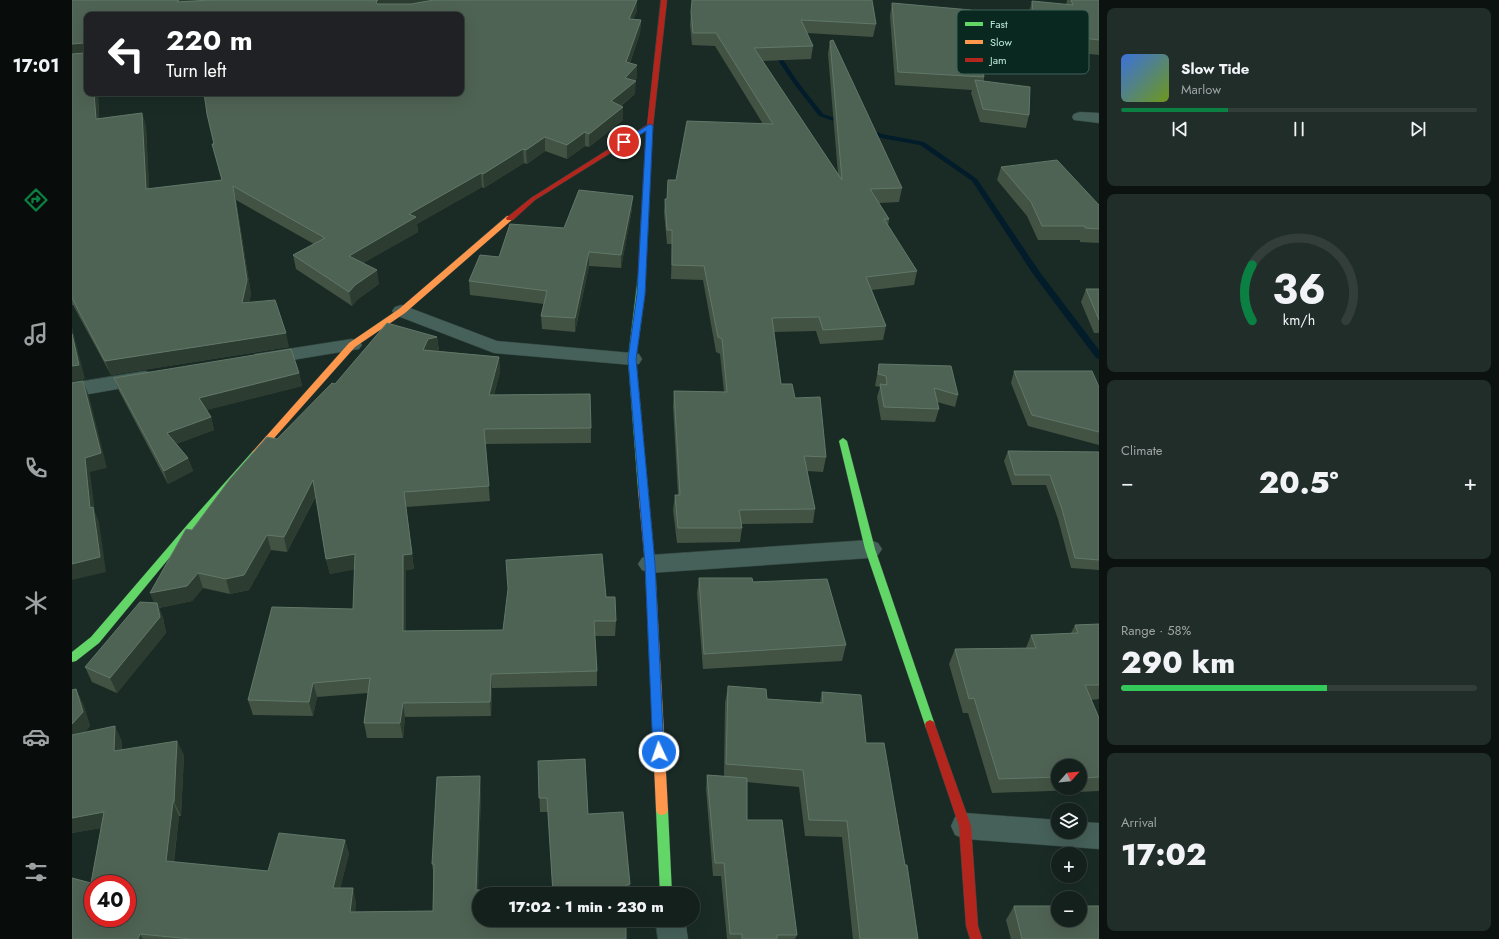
<!DOCTYPE html>
<html lang="en">
<head>
<meta charset="utf-8">
<style>
	body { margin:0; font-family:Jost,sans-serif; background:#212d29; color:#f1f3f6; height:100vh; display:flex; flex-direction:column; font-size:15px; white-space:nowrap }
	* { box-sizing:border-box; margin:0 }
	p { font-size:13px; color:#9da3a3 }
	.icon { flex:none; width:22px; height:22px; fill:none; stroke:currentColor; stroke-width:2; stroke-linecap:round; stroke-linejoin:round }
	.map { position:relative; flex:1; overflow:hidden }
	.side { display:flex; flex-direction:column; gap:8px; padding:8px; background:#0b120f; width:400px }
	.side>* { flex:none }
	.guide { position:absolute; left:12px; top:12px; width:380px; height:84px; border-radius:8px; box-shadow:0 4px 16px #0002,0 0 0 1px #333e3b; background:#202124; color:#fff; overflow:hidden }
	.needle { width:26px; rotate:63deg }
	.fabs { position:absolute; left:979px; top:759px; display:grid; gap:8px }
	.fabs a { display:grid; place-items:center; width:36px; height:36px; border-radius:50%; background:#14201c; box-shadow:0 4px 16px #0002,0 0 0 1px #333e3b; font-size:20px }
	.speed { position:absolute; left:12px; top:875px; display:flex; gap:8px; font-size:20px; font-weight:700; text-align:center }
	.speed>* { display:grid; place-content:center; width:52px; height:52px; border-radius:50%; background:#14201c; box-shadow:0 4px 16px #0002,0 0 0 1px #333e3b; line-height:1 }
	.speed .limit { border:6px solid #d22; background:#fff; color:#111 }
	.pin { position:absolute; display:grid; place-items:center; width:34px; height:34px; color:#fff; margin:-17px; border:2px solid #fff; border-radius:50%; box-shadow:0 1px 4px #0007 }
	.me { position:absolute; width:44px; margin:-22px; rotate:357deg; stroke-linejoin:round; filter:drop-shadow(0 0 3px #0008) }
	.turn { display:flex; align-items:center; gap:14px; height:84px; padding:0 16px; font-size:18px }
	.turn .icon { width:52px; height:52px; stroke-width:2.5 }
	.turn b { display:block; font-size:28px; line-height:34px }
	.big { font-size:30px; font-weight:800; line-height:1.1 }
	.side .tile { flex:1; display:flex; flex-direction:column; justify-content:center; gap:6px; min-width:0; padding:0 14px; border-radius:8px; background:#212d29 }
	.side .dial { align-items:center; gap:0 }
	.dial svg { height:104px; overflow:visible; fill:none; stroke:#333e3b; stroke-width:7; stroke-linecap:round; text-anchor:middle }
	.dial text { fill:#f1f3f6; stroke:none }
	.song { display:flex; align-items:center; gap:12px }
	.cover { width:48px; height:48px; border-radius:6px; background:linear-gradient(135deg,hsl(220 70% 55%),hsl(80 70% 35%)) }
	.played { height:4px; border-radius:2px; background:linear-gradient(90deg,#0b8043 30%,#333e3b 30%) }
	.keys { display:flex; justify-content:space-around; direction:ltr }
	.heat { display:flex; justify-content:space-between; align-items:center; font-size:22px; direction:ltr }
	.charge { height:6px; border-radius:3px; background:linear-gradient(90deg,#34c759 58%,#333e3b 0) }
	.trip { position:absolute; left:400px; top:887px; width:228px; height:40px; border-radius:20px; background:#14201c; box-shadow:0 4px 16px #0002,0 0 0 1px #333e3b; font-weight:800; line-height:40px; text-align:center }
	main { display:flex; flex:1; min-height:0 }
	.dock { display:flex; flex-direction:column; width:72px; justify-content:space-around; align-items:center; background:#080d0b; color:#9da3a3 }
	.dock .icon { width:28px; height:28px }
	.dock .on { color:#0b8043 }
	.dock b { font-size:18px; color:#f1f3f6 }
	.map>svg:first-child { display:block }
</style>
</head>
<body>
<main>
<nav class="dock">
<b>17:01</b>
<svg class="icon on" aria-label="directions" viewBox="0 0 24 24"><path d="M12 3l9 9-9 9-9-9zM9 14v-3h6M13 9l2 2-2 2"/></svg>
<svg class="icon" aria-label="music" viewBox="0 0 24 24"><path d="M9 18V5l10-2v13"/><circle cx="6" cy="18" r="3"/><circle cx="16" cy="16" r="3"/></svg>
<svg class="icon" aria-label="phone" viewBox="0 0 24 24"><path d="M5 4h4l2 5-3 2q2 4 5 5l2-3 5 2v4C11 20 4 13 5 4z"/></svg>
<svg class="icon" aria-label="climate" viewBox="0 0 24 24"><path d="M12 3v18M4 7l16 10M4 17L20 7"/></svg>
<svg class="icon" aria-label="car" viewBox="0 0 24 24"><path d="M5 17H2v-5l4-1 3-4h7l3 4 3 1v5h-3M9 17h6M6 11h13"/><circle cx="7" cy="17" r="2"/><circle cx="17" cy="17" r="2"/></svg>
<svg class="icon" aria-label="filters" viewBox="0 0 24 24"><path d="M4 7h16M4 17h16"/><circle cx="9" cy="7" r="2"/><circle cx="15" cy="17" r="2"/></svg>
</nav>
<div class="map">
<svg width="1027" height="939" viewBox="0 0 1027 939">
	<rect width="100%" height="100%" fill="#1a2b26"/>
	<g fill="none" stroke-linecap="round" stroke-linejoin="round">
		<!-- stream -->
		<path fill="#021c2a" fill-rule="evenodd" d="M 700,49 L 704,49 L 726,82 L 751,114 L 775,122 L 775,124 L 771,124 L 747,116 L 722,84 L 699,50 Z
			M 793,128 L 810,134 L 852,142 L 905,179 L 967,271 L 1027,350 L 1027,359 L 1024,358 L 961,274 L 900,181 L 848,145 L 809,138 L 791,131 L 791,129 Z"/>
		<defs>
			<path id="street" d="M 1008,112 L 1027,113 L 1027,123 L 1002,120 L 1000,117 L 1002,114 Z
				M 330,305 L 425,341 L 560,353 L 567,354 L 570,359 L 567,364 L 560,365 L 422,353 L 323,315 L 320,311 L 323,307 Z
				M 280,339 L 287,341 L 290,345 L 287,349 L 190,365 L 183,364 L 180,359 L 183,354 L 190,353 Z
				M 73,371 L 80,373 L 83,378 L 80,383 L 0,397 L 0,383 Z
				M 798,540 L 806,543 L 810,549 L 806,555 L 798,558 L 578,573 L 570,570 L 566,564 L 570,558 L 578,555 Z
				M 893,813 L 986,820 L 986,832 L 1008,832 L 1008,822 L 1027,823 L 1027,849 L 893,839 L 883,835 L 879,826 L 883,817 Z
				M 583,920 L 613,920 L 616,939 L 586,939 Z"/>
			<path id="fast" d="M 567,269 L 570,269 L 574,271 L 573,294 L 564,359 L 576,489 L 571,492 L 566,489 L 556,359 Z
				M 771,438 L 775,441 L 803,549 L 863,725 L 862,728 L 858,730 L 854,728 L 853,725 L 793,549 L 767,441 Z
				M 184,450 L 187,451 L 188,453 L 187,455 L 122,528 L 27,643 L 4,661 L 0,662 L 0,652 L 19,637 L 116,524 L 181,451 Z
				M 590,805 L 594,806 L 596,810 L 600,894 L 588,894 L 584,810 L 586,806 Z"/>
			<path id="slow" d="M 435,216 L 441,216 L 442,218 L 333,313 L 283,347 L 187,455 L 181,455 L 180,453 L 181,451 L 277,343 L 327,309 Z
				M 571,486 L 576,489 L 583,564 L 596,810 L 594,814 L 590,815 L 586,814 L 584,810 L 573,564 L 566,489 Z"/>
			<path id="jam" d="M 589,0 L 595,0 L 581,126 L 574,271 L 570,273 L 566,271 L 574,131 L 463,200 L 441,220 L 435,220 L 434,218 L 459,198 L 575,125 Z
				M 858,720 L 862,722 L 863,725 L 899,826 L 906,926 L 910,939 L 898,939 L 894,926 L 887,826 L 853,725 L 854,722 Z"/>
		</defs>
		<!-- street casing -->
		<use href="#street" stroke="#334640" stroke-width="1"/>
		<!-- fast casing -->
		<use href="#fast" stroke="#334640" stroke-width="1"/>
		<!-- slow casing -->
		<use href="#slow" stroke="#334640" stroke-width="1"/>
		<!-- jam casing -->
		<use href="#jam" stroke="#334640" stroke-width="1"/>
		<!-- street -->
		<use href="#street" fill="#466159" fill-rule="evenodd"/>
		<!-- fast -->
		<use href="#fast" fill="#63d668" fill-rule="evenodd"/>
		<!-- slow -->
		<use href="#slow" fill="#ff974d" fill-rule="evenodd"/>
		<!-- jam -->
		<use href="#jam" fill="#b3261e" fill-rule="evenodd"/>
	</g>
	<!-- wall -->
	<path fill="#425343" fill-rule="evenodd" d="M 0,0 L 122,1 L 138,0 L 565,0 L 565,11 L 561,19 L 569,20 L 568,33 L 558,63 L 565,78 L 563,80 L 563,94 L 549,106 L 551,120 L 517,147 L 513,146 L 495,159 L 473,151 L 455,164 L 452,163 L 412,188 L 410,187 L 345,224 L 346,232 L 291,263 L 307,284 L 286,299 L 280,306 L 224,269 L 221,255 L 242,244 L 164,200 L 179,294 L 177,303 L 217,347 L 39,375 L 1,305 L 0,305 ZM 15,15 L 389,93 L 140,144 L 150,180 L 77,189 L 74,127 L 70,113 L 27,119 L 26,93 L 15,93 Z
		M 995,0 L 1027,0 L 1027,55 L 991,51 L 987,66 L 960,64 L 956,16 L 960,1 L 994,5 Z
		M 820,3 L 912,77 L 912,81 L 957,115 L 954,128 L 908,122 L 899,93 L 900,90 L 823,85 L 818,16 Z
		M 619,12 L 804,24 L 801,37 L 735,33 L 741,46 L 739,59 L 690,61 L 766,174 L 756,54 L 758,41 L 830,188 L 827,202 L 807,203 L 817,219 L 816,226 L 845,271 L 842,285 L 800,290 L 814,326 L 811,340 L 748,344 L 744,331 L 702,332 L 709,384 L 723,398 L 754,457 L 751,472 L 735,471 L 743,509 L 741,523 L 669,524 L 670,528 L 668,542 L 605,543 L 601,510 L 603,495 L 606,495 L 601,406 L 602,391 L 652,392 L 648,354 L 644,352 L 631,280 L 599,279 L 600,244 L 595,244 L 592,212 L 593,199 L 595,199 L 604,180 L 691,124 L 643,46 L 620,45 L 618,25 Z
		M 929,167 L 1027,205 L 1027,243 L 1008,242 L 1008,240 L 966,240 L 955,216 L 925,180 Z
		M 560,209 L 549,268 L 517,266 L 503,332 L 470,329 L 469,316 L 472,304 L 398,295 L 397,281 L 427,257 L 492,228 Z
		M 1014,289 L 1027,289 L 1027,333 L 1022,333 L 1009,302 Z
		M 365,337 L 367,351 L 427,357 L 428,372 L 422,395 L 519,428 L 519,443 L 413,444 L 418,501 L 334,507 L 342,569 L 334,570 L 334,631 L 431,630 L 534,597 L 544,621 L 543,636 L 523,636 L 525,671 L 525,686 L 420,688 L 419,716 L 333,717 L 331,738 L 295,738 L 292,723 L 296,693 L 245,697 L 241,716 L 181,715 L 176,700 L 281,609 L 283,569 L 258,574 L 254,559 L 244,496 L 215,552 L 199,550 L 177,590 L 158,594 L 131,588 L 120,601 L 87,608 L 91,618 L 94,633 L 45,693 L 20,682 L 13,667 L 82,603 L 120,530 L 205,439 L 263,384 Z
		M 807,364 L 886,395 L 883,407 L 865,402 L 867,409 L 863,422 L 809,420 L 805,397 L 808,387 L 803,386 Z
		M 942,371 L 1027,387 L 1027,445 L 956,426 L 939,383 Z
		M 227,373 L 230,386 L 134,410 L 139,417 L 142,430 L 104,444 L 116,458 L 121,471 L 96,484 L 47,391 L 42,378 Z
		M 936,451 L 1027,452 L 1027,570 L 999,568 L 986,519 L 974,485 L 940,485 L 932,461 Z
		M 627,578 L 774,645 L 770,661 L 631,669 L 625,593 Z
		M 1027,624 L 1027,699 L 1019,700 L 1027,718 L 1027,791 L 1006,792 L 1005,790 L 920,793 L 896,713 L 891,713 L 877,664 L 883,649 L 954,648 L 959,635 L 999,633 L 1003,625 ZM 986,766 L 1008,766 L 1008,788 L 986,788 Z
		M 656,686 L 695,699 L 748,702 L 750,692 L 794,743 L 833,865 L 846,939 L 781,939 L 770,837 L 733,836 L 727,787 L 675,782 L 675,820 L 725,935 L 723,939 L 655,939 L 649,876 L 641,876 L 634,789 L 635,775 L 652,776 L 653,703 Z
		M 4,689 L 11,704 L 18,726 L 13,732 L 50,741 L 50,749 L 112,755 L 109,816 L 107,816 L 102,862 L 196,871 L 273,840 L 277,854 L 268,888 L 284,902 L 283,912 L 361,911 L 361,871 L 360,864 L 409,790 L 406,890 L 407,920 L 554,939 L 0,939 L 19,883 L 29,828 L 0,833 L 0,690 Z
		M 466,761 L 516,814 L 558,884 L 557,894 L 481,894 L 476,812 L 468,812 Z
		M 942,906 L 1027,939 L 939,939 L 934,920 Z"/>
	<!-- shaded-wall -->
	<path fill="#2d3c31" d="M 107,0 L 123,0 L 108,14 L 105,2 Z
		M 306,0 L 373,0 L 309,11 L 304,2 Z
		M 565,0 L 565,11 L 556,32 L 557,19 Z
		M 569,20 L 568,33 L 553,76 L 554,62 Z
		M 12,43 L 15,53 L 0,58 L 0,44 Z
		M 565,65 L 565,78 L 559,85 L 564,81 L 563,94 L 538,114 L 539,101 L 553,78 Z
		M 22,93 L 26,93 L 28,133 L 24,119 Z
		M 551,107 L 551,120 L 517,147 L 517,134 Z
		M 70,113 L 74,127 L 78,204 L 74,189 Z
		M 513,132 L 513,146 L 495,159 L 495,145 Z
		M 473,137 L 473,151 L 455,164 L 454,150 Z
		M 451,149 L 452,163 L 412,188 L 411,174 Z
		M 409,173 L 410,187 L 345,224 L 346,232 L 279,270 L 277,256 L 337,214 Z
		M 161,186 L 164,200 L 179,294 L 174,318 L 170,303 Z
		M 561,196 L 560,209 L 549,268 L 549,255 Z
		M 517,252 L 517,266 L 503,332 L 503,318 Z
		M 305,270 L 307,284 L 286,299 L 280,306 L 277,292 L 283,285 Z
		M 0,327 L 13,379 L 0,382 Z
		M 214,333 L 217,347 L 39,375 L 33,361 Z
		M 365,337 L 367,352 L 351,350 L 356,339 Z
		M 427,357 L 428,372 L 418,410 L 417,395 Z
		M 227,373 L 230,386 L 131,411 L 127,398 Z
		M 11,381 L 17,396 L 35,468 L 18,472 L 23,512 L 27,522 L 34,572 L 0,580 L 0,564 L 13,458 Z
		M 139,417 L 142,430 L 99,446 L 95,433 Z
		M 116,458 L 121,471 L 96,484 L 92,471 Z
		M 241,480 L 244,495 L 215,552 L 212,537 Z
		M 332,492 L 342,569 L 334,570 L 334,646 L 331,631 Z
		M 195,535 L 199,550 L 177,590 L 158,594 L 154,579 Z
		M 283,554 L 286,569 L 258,574 L 254,559 Z
		M 126,573 L 131,588 L 120,601 L 87,608 L 91,618 L 94,633 L 45,693 L 38,678 L 84,608 L 78,593 Z
		M 419,674 L 420,688 L 419,716 L 418,702 Z
		M 241,683 L 245,697 L 241,716 L 237,702 Z
		M 4,689 L 11,704 L 18,726 L 0,748 L 0,724 Z
		M 331,703 L 333,717 L 331,738 L 328,723 Z
		M 43,726 L 50,741 L 49,765 L 42,751 Z
		M 105,741 L 112,755 L 109,816 L 102,802 Z
		M 408,776 L 409,790 L 406,904 L 404,890 Z
		M 101,802 L 107,816 L 100,875 L 94,861 Z
		M 32,812 L 40,826 L 0,833 L 0,818 Z
		M 273,840 L 277,854 L 265,902 L 261,888 Z
		M 281,888 L 284,902 L 282,926 L 278,912 Z
		M 68,934 L 71,939 L 66,939 Z"/>
	<!-- building -->
	<path fill="#4f6354" stroke="#617869" fill-rule="evenodd" d="M 0,0 L 107,0 L 105,2 L 138,0 L 306,0 L 304,2 L 305,4 L 339,4 L 362,0 L 565,0 L 557,19 L 569,20 L 554,62 L 565,65 L 553,78 L 564,81 L 539,101 L 551,107 L 517,134 L 513,132 L 495,145 L 473,137 L 454,150 L 451,149 L 411,174 L 409,173 L 337,214 L 344,217 L 277,256 L 305,270 L 283,285 L 277,292 L 221,255 L 253,238 L 161,186 L 175,280 L 170,303 L 203,300 L 214,333 L 33,361 L 0,298 L 0,54 L 12,53 L 12,43 L 0,44 ZM 15,15 L 389,15 L 389,93 L 132,93 L 135,114 L 142,144 L 140,144 L 150,180 L 74,189 L 70,113 L 24,119 L 22,93 L 15,93 Z
		M 620,0 L 800,0 L 804,24 L 729,20 L 741,46 L 682,48 L 770,180 L 758,41 L 761,40 L 830,188 L 798,189 L 817,219 L 812,219 L 845,271 L 794,277 L 814,326 L 751,330 L 747,317 L 700,318 L 709,384 L 720,384 L 723,398 L 748,397 L 754,457 L 732,456 L 743,509 L 667,510 L 670,528 L 606,528 L 603,495 L 608,495 L 602,391 L 655,392 L 650,339 L 646,337 L 632,266 L 600,265 L 600,230 L 595,230 L 593,199 L 595,199 L 596,180 L 604,180 L 615,121 L 701,124 L 644,33 L 621,33 L 619,12 Z
		M 999,0 L 1027,0 L 1027,40 L 989,35 L 991,51 L 964,49 L 960,1 L 1001,5 Z
		M 820,3 L 899,10 L 912,77 L 826,72 Z
		M 903,80 L 958,87 L 957,115 L 911,109 Z
		M 985,160 L 1027,205 L 1027,229 L 1013,228 L 1013,226 L 970,226 L 959,202 L 929,167 Z
		M 507,190 L 561,196 L 549,255 L 517,252 L 503,318 L 469,316 L 475,291 L 397,281 L 408,255 L 427,257 L 438,224 L 492,228 Z
		M 1014,289 L 1027,289 L 1027,320 Z
		M 315,323 L 365,337 L 356,339 L 351,350 L 427,357 L 417,395 L 518,394 L 519,428 L 412,429 L 417,486 L 332,492 L 340,554 L 331,555 L 331,631 L 431,630 L 436,589 L 434,560 L 530,554 L 534,597 L 543,597 L 544,621 L 522,621 L 525,671 L 419,674 L 418,702 L 331,703 L 328,723 L 292,723 L 298,678 L 241,683 L 237,702 L 176,700 L 200,607 L 281,609 L 283,554 L 254,559 L 241,480 L 212,537 L 195,535 L 172,575 L 154,579 L 126,573 L 115,586 L 78,593 L 114,529 L 120,530 L 158,479 L 195,437 L 205,439 L 260,383 L 263,384 Z
		M 0,334 L 7,365 L 0,366 Z
		M 219,349 L 227,373 L 127,398 L 139,417 L 95,433 L 116,458 L 92,471 L 42,378 Z
		M 807,364 L 879,366 L 886,395 L 862,388 L 867,409 L 812,407 L 808,384 L 815,385 L 814,376 L 806,374 Z
		M 942,371 L 1020,371 L 1027,387 L 1027,432 L 960,415 Z
		M 11,381 L 29,453 L 13,458 L 18,508 L 21,507 L 28,557 L 0,564 L 0,383 Z
		M 936,451 L 1027,452 L 1027,560 L 1003,558 L 990,509 L 978,475 L 943,475 Z
		M 627,578 L 680,578 L 681,582 L 755,579 L 774,645 L 632,654 Z
		M 68,602 L 85,603 L 88,617 L 38,678 L 13,667 Z
		M 1027,624 L 1027,685 L 1013,685 L 1027,718 L 1027,777 L 1013,778 L 1013,776 L 1008,776 L 1008,766 L 986,766 L 986,777 L 927,779 L 902,698 L 897,699 L 883,649 L 964,648 L 959,635 L 1006,633 L 1003,625 Z
		M 656,686 L 694,689 L 695,699 L 751,703 L 750,692 L 789,695 L 794,743 L 812,743 L 833,865 L 835,865 L 846,939 L 788,939 L 775,821 L 737,820 L 731,770 L 654,764 Z
		M 4,689 L 11,712 L 0,724 L 0,690 Z
		M 43,726 L 42,751 L 105,741 L 102,802 L 101,802 L 94,861 L 196,871 L 207,833 L 273,840 L 261,888 L 281,888 L 278,912 L 361,911 L 362,864 L 360,864 L 365,777 L 408,776 L 404,890 L 408,890 L 408,894 L 407,894 L 407,920 L 554,920 L 554,939 L 119,939 L 68,934 L 66,939 L 0,939 L 0,878 L 19,883 L 32,812 L 0,818 L 0,735 ZM 21,884 L 55,884 L 55,918 L 21,918 Z
		M 513,759 L 516,814 L 551,812 L 558,884 L 554,885 L 554,894 L 481,894 L 475,798 L 467,798 L 466,761 Z
		M 635,775 L 675,778 L 675,820 L 710,820 L 725,935 L 705,935 L 705,939 L 670,939 L 670,934 L 658,934 L 652,863 L 643,863 Z
		M 942,906 L 986,906 L 986,920 L 1008,920 L 1008,906 L 1027,906 L 1027,939 L 950,939 Z"/>
	<!-- route -->
	<path fill="#1a73e8" stroke="#114b97" d="M 578,124 L 581,126 L 573,294 L 564,359 L 583,564 L 592,752 L 591,755 L 587,756 L 583,755 L 581,752 L 573,564 L 556,359 L 565,294 L 574,131 L 554,144 L 549,142 Z"/>
	<!-- legend -->
	<rect x="885" y="10" width="132" height="64" rx="6" fill="#092820" stroke="#3f6258" stroke-width="1"/>
	<rect x="893" y="22" width="18" height="4" fill="#63d668"/>
	<rect x="893" y="40" width="18" height="4" fill="#ff974d"/>
	<rect x="893" y="58" width="18" height="4" fill="#b3261e"/>
	<g font-size="11" fill="#bde9da">
		<text x="918" y="28">Fast</text>
		<text x="918" y="46">Slow</text>
		<text x="918" y="64">Jam</text>
	</g>
</svg>
<div class="fabs">
<a><svg class="needle" viewBox="-14 -14 28 28"><path d="M0-13l5 13h-10z" fill="#e53935"/><path d="M0 13l5-13h-10z" fill="#9da3a3"/></svg></a>
<a><svg class="icon" aria-label="layers" viewBox="0 0 24 24"><path d="M12 4l9 5-9 5-9-5zM3 14l9 5 9-5"/></svg></a>
<a>+</a>
<a>−</a>
</div>
<div class="speed"><div class="limit">40</div></div>
<div class="pin" style="left:552px;top:142px;background:#d93025"><svg class="icon" aria-label="arrive" viewBox="0 0 24 24"><path d="M6 21V4h12l-3 4 3 4H6"/></svg></div>
<svg class="me" style="left:587px;top:752px" viewBox="-20 -20 40 40"><circle r="17" fill="#1a73e8" stroke="#fff" stroke-width="3"/><path d="M0-11L8 9 0 5-8 9z" fill="#fff"/></svg>
<div class="trip">17:02 · 1 min · 230 m</div>
<div class="guide">
<div class="turn"><svg class="icon" aria-label="left" viewBox="0 0 24 24"><path d="M17 20v-9H6M10 6l-5 5 5 5"/></svg><div><b>220 m</b>Turn left</div></div>
</div>
</div>
<section class="side">
<div class="tile">
<div class="song"><i class="cover"></i><div><b>Slow Tide</b><p>Marlow</p></div></div>
<div class="played"></div>
<div class="keys"><svg class="icon" aria-label="previous" viewBox="0 0 24 24"><path d="M18 5L8 12l10 7zM5 5v14"/></svg><svg class="icon" aria-label="pause" viewBox="0 0 24 24"><path d="M8 5v14M16 5v14"/></svg><svg class="icon" aria-label="next" viewBox="0 0 24 24"><path d="M6 5l10 7-10 7zM19 5v14"/></svg></div>
</div>
<div class="tile dial"><svg viewBox="0 0 100 80">
<path d="M14 69A42 42 0 1 1 86 69"/>
<path d="M14 69A42 42 0 0 1 14 26" stroke="#0b8043"/>
<text x="50" y="56" font-size="32" font-weight="700">36</text>
<text x="50" y="72" font-size="11">km/h</text>
</svg></div>
<div class="tile"><p>Climate</p>
<div class="heat"><a>−</a><b class="big">20.5°</b><a>+</a></div>
</div>
<div class="tile"><p>Range · 58%</p><b class="big">290 km</b><div class="charge"></div></div>
<div class="tile"><p>Arrival</p><b class="big">17:02</b></div>
</section>
</main>
</body>
</html>
